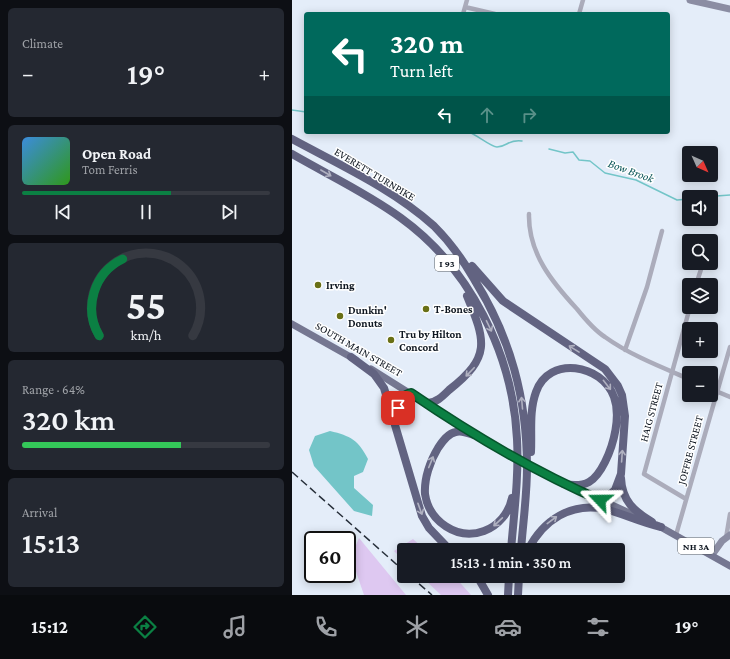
<!DOCTYPE html>
<html lang="en">
<head>
<meta charset="utf-8">
<style>
	body { margin:0; font-family:"Crimson Pro",serif; background:#242831; color:#f1f3f6; height:100vh; display:flex; flex-direction:column; font-size:15px; white-space:nowrap }
	* { box-sizing:border-box; margin:0 }
	p { font-size:13px; color:#9ea1a6 }
	.icon { flex:none; width:22px; height:22px; fill:none; stroke:currentColor; stroke-width:2; stroke-linecap:round; stroke-linejoin:round }
	.map { position:relative; flex:1; overflow:hidden }
	.details { display:flex; flex-direction:column; gap:8px; padding:8px; background:#0d0f14; width:292px }
	.details>* { flex:none }
	.hud { position:absolute; left:12px; top:12px; width:366px; height:122px; border-radius:4px; box-shadow:0 2px 10px #0003; background:#00695c; color:#fff; overflow:hidden }
	.needle { width:26px; rotate:135deg }
	.controls { position:absolute; left:390px; top:146px; display:grid; gap:8px }
	.controls a { display:grid; place-items:center; width:36px; height:36px; border-radius:4px; background:#171b24; box-shadow:0 2px 10px #0003; font-size:20px }
	.speed { position:absolute; left:12px; top:531px; display:flex; gap:8px; font-size:20px; font-weight:700; text-align:center }
	.speed>* { display:grid; place-content:center; width:52px; height:52px; border-radius:50%; background:#171b24; box-shadow:0 2px 10px #0003; line-height:1 }
	.speed .limit { border:2px solid #111; border-radius:6px; background:#fff; color:#111 }
	.pin { position:absolute; display:grid; place-items:center; width:34px; height:34px; color:#fff; margin:-17px; border-radius:8px; box-shadow:0 2px 6px #0006 }
	.me { position:absolute; width:44px; margin:-22px; rotate:293deg; stroke-linejoin:round; filter:drop-shadow(0 0 3px #0008) }
	.turn { display:flex; align-items:center; gap:14px; height:84px; padding:0 20px; font-size:18px }
	.turn .icon { width:52px; height:52px; stroke-width:2.5 }
	.turn b { display:block; font-size:28px; line-height:34px }
	.lanes { display:flex; align-items:center; height:38px; padding:0 20px; background:#0003; justify-content:center; gap:20px; direction:ltr }
	.lanes .off { opacity:.35 }
	.big { font-size:30px; font-weight:600; line-height:1.1 }
	.details .widget { flex:1; display:flex; flex-direction:column; justify-content:center; gap:6px; min-width:0; padding:0 14px; border-radius:6px; background:#242831 }
	.details .dial { align-items:center; gap:0 }
	.dial svg { height:104px; overflow:visible; fill:none; stroke:#363941; stroke-width:7; stroke-linecap:round; text-anchor:middle }
	.dial text { fill:#f1f3f6; stroke:none }
	.song { display:flex; align-items:center; gap:12px }
	.cover { width:48px; height:48px; border-radius:6px; background:linear-gradient(135deg,hsl(210 70% 55%),hsl(110 70% 35%)) }
	.played { height:4px; border-radius:2px; background:linear-gradient(90deg,#0b8043 60%,#363941 60%) }
	.keys { display:flex; justify-content:space-around; direction:ltr }
	.heat { display:flex; justify-content:space-between; align-items:center; font-size:22px; direction:ltr }
	.charge { height:6px; border-radius:3px; background:linear-gradient(90deg,#34c759 64%,#363941 0) }
	.trip { position:absolute; left:105px; top:543px; width:228px; height:40px; border-radius:4px; background:#171b24; box-shadow:0 2px 10px #0003; font-weight:600; line-height:40px; text-align:center }
	.tab-bar { display:flex; height:64px; justify-content:space-around; align-items:center; background:#090b0e; color:#9ea1a6 }
	.tab-bar .icon { width:28px; height:28px }
	.tab-bar .on { color:#0b8043 }
	.tab-bar b { font-size:18px; color:#f1f3f6 }
	main { display:flex; flex:1; min-height:0 }
	.map>svg:first-child { display:block }
</style>
</head>
<body>
<main>
<section class="details">
<div class="widget"><p>Climate</p>
<div class="heat"><a>−</a><b class="big">19°</b><a>+</a></div>
</div>
<div class="widget">
<div class="song"><i class="cover"></i><div><b>Open Road</b><p>Tom Ferris</p></div></div>
<div class="played"></div>
<div class="keys"><svg class="icon" aria-label="previous" viewBox="0 0 24 24"><path d="M18 5L8 12l10 7zM5 5v14"/></svg><svg class="icon" aria-label="pause" viewBox="0 0 24 24"><path d="M8 5v14M16 5v14"/></svg><svg class="icon" aria-label="next" viewBox="0 0 24 24"><path d="M6 5l10 7-10 7zM19 5v14"/></svg></div>
</div>
<div class="widget dial"><svg viewBox="0 0 100 80">
<path d="M14 69A42 42 0 1 1 86 69"/>
<path d="M14 69A42 42 0 0 1 32 10" stroke="#0b8043"/>
<text x="50" y="56" font-size="32" font-weight="700">55</text>
<text x="50" y="72" font-size="11">km/h</text>
</svg></div>
<div class="widget"><p>Range · 64%</p><b class="big">320 km</b><div class="charge"></div></div>
<div class="widget"><p>Arrival</p><b class="big">15:13</b></div>
</section>
<div class="map">
<svg width="438" height="595" viewBox="0 0 438 595">
	<rect width="100%" height="100%" fill="#e4edf9"/>
	<!-- green -->
	<path fill="#dec8f1" d="M 67,538 L 114,595 L 72,595 L 59,557 Z
		M 121,539 L 133,550 L 112,550 L 112,561 L 102,551 Z
		M 129,576 L 162,576 L 179,595 L 149,595 Z"/>
	<!-- water -->
	<path fill="#73c5c8" d="M 38,431 C 59,436 66,440 76,459 L 71,472 L 62,476 L 62,488 L 81,505 L 80,516 L 62,511 L 22,466 L 17,450 L 23,436 Z"/>
	<g fill="none" stroke-linecap="round" stroke-linejoin="round">
		<!-- stream -->
		<path stroke="#73c5c8" stroke-width="1.5" d="M 0,110 L 14,112
			M 177,132 C 185,135 199,147 205,147 C 215,147 216,139 230,141
			M 257,149 L 273,153 L 281,152 L 287,160 L 298,161 L 313,173 L 344,180 L 385,200 L 397,199
			M 411,197 L 438,195"/>
		<!-- street -->
		<path stroke="#abacbb" stroke-width="4.5" d="M 173,7 L 203,14
			M 171,14 L 175,0
			M 287,14 L 291,0
			M 237,214 C 236,253 260,282 285,309 C 293,319 302,330 313,337 C 338,355 369,367 397,379
			M 404,285 L 411,263
			M 333,350 L 355,287 L 370,231
			M 419,389 L 438,397
			M 394,499 L 352,474 L 398,307
			M 384,535 L 438,347
			M 434,538 L 438,514"/>
		<!-- secondary -->
		<path stroke="#8b8da3" stroke-width="7" d="M 398,0 L 438,9
			M 420,555 L 430,541 L 438,535"/>
		<!-- primary -->
		<path stroke="#757791" stroke-width="7" d="M 0,324 L 64,360
			M 79,369 L 203,447
			M 248,472 L 344,516
			M 365,525 L 438,566"/>
		<!-- highway -->
		<path stroke="#626381" stroke-width="8" d="M 0,139 C 48,165 101,189 142,226 C 157,241 171,260 182,279 C 219,338 235,399 235,468 C 235,495 231,523 229,550
			M 0,154 C 36,175 75,193 109,218 C 178,268 221,354 225,439 C 227,476 222,513 219,550
			M 180,266 L 211,301 L 313,369 L 326,386 L 330,395 L 333,416 L 329,474 L 323,490 L 316,496 L 308,499
			M 59,357 L 82,374 L 92,388 L 130,516 L 137,528 L 158,550
			M 134,403 C 143,404 151,396 157,390 C 199,357 194,342 175,296
			M 105,420 C 105,410 106,396 119,393
			M 182,435 C 176,433 169,430 164,432 C 156,433 150,442 146,448 C 138,461 132,479 133,494 C 137,521 165,541 192,531 C 206,526 217,513 220,498
			M 239,452 C 240,432 237,411 244,392 C 257,355 310,364 322,397 C 329,416 322,444 313,462 C 303,482 294,488 272,484
			M 329,478 C 330,501 342,511 360,522
			M 236,550 C 251,520 279,502 313,509 C 332,514 350,523 369,527
			M 185,576 L 196,595
			M 216,595 L 217,576
			M 226,595 L 227,576"/>
		<!-- rail -->
		<path stroke="#28303b" stroke-width="1.5" stroke-dasharray="8 4" stroke-linecap="butt" d="M 0,472 L 112,571
			M 118,576 L 140,595"/>
		<!-- primary-bridge -->
		<path stroke="#757791" stroke-width="7" d="M 203,447 L 248,472"/>
	</g>
	<!-- one-way arrows -->
	<defs><path id="oneway-shaft" d="M-6 0H5M1.5-3L5.5 0L1.5 3" fill="none" stroke-width="1.6" stroke-linecap="round" stroke-linejoin="round"/></defs>
	<g stroke="#b0b1c0">
		<use href="#oneway-shaft" transform="translate(34 173) rotate(30)"/>
		<use href="#oneway-shaft" transform="translate(197 326) rotate(64)"/>
		<use href="#oneway-shaft" transform="translate(282 349) rotate(-148)"/>
		<use href="#oneway-shaft" transform="translate(178 372) rotate(134)"/>
		<use href="#oneway-shaft" transform="translate(315 385) rotate(52)"/>
		<use href="#oneway-shaft" transform="translate(230 403) rotate(-95)"/>
		<use href="#oneway-shaft" transform="translate(330 456) rotate(-86)"/>
		<use href="#oneway-shaft" transform="translate(139 462) rotate(-68)"/>
		<use href="#oneway-shaft" transform="translate(128 509) rotate(70)"/>
		<use href="#oneway-shaft" transform="translate(260 520) rotate(-37)"/>
		<use href="#oneway-shaft" transform="translate(206 522) rotate(137)"/>
	</g>
	<g fill="none" stroke-linecap="round" stroke-linejoin="round">
		<defs>
			<path id="route" d="M 106,408 C 108,400 111,395 119,393 C 179,434 241,471 308,500"/>
		</defs>
		<!-- route casing -->
		<use href="#route" stroke="#07532c" stroke-width="10"/>
		<!-- route -->
		<use href="#route" stroke="#0b8043" stroke-width="7"/>
	</g>
	<!-- markers -->
	<g fill="#697016" stroke="#fff" stroke-width="1.5">
		<circle cx="26" cy="285" r="4"/>
		<circle cx="134" cy="309" r="4"/>
		<circle cx="48" cy="316" r="4"/>
		<circle cx="99" cy="340" r="4"/>
	</g>
	<g text-anchor="middle" dominant-baseline="central" stroke-width="3" stroke-linejoin="round" paint-order="stroke">
		<!-- shield labels -->
		<g fill="#fff" stroke="#565c63" stroke-width="1">
			<rect x="143" y="255" width="24" height="16" rx="3"/>
			<rect x="386" y="538" width="36" height="16" rx="3"/>
		</g>
		<g font-size="10" font-weight="bold" fill="#0e1620">
			<text x="155" y="263">I 93</text>
			<text x="404" y="546">NH 3A</text>
		</g>
		<!-- street labels -->
		<g font-size="11" fill="#0e1620" stroke="#fff">
			<text transform="translate(83 174) rotate(31)">EVERETT TURNPIKE</text>
			<text transform="translate(67 349) rotate(30)">SOUTH MAIN STREET</text>
			<text transform="translate(359 412) rotate(-75)">HAIG STREET</text>
			<text transform="translate(398 450) rotate(-75)">JOFFRE STREET</text>
		</g>
		<!-- poi labels -->
		<g font-size="11" font-weight="bold" fill="#0e1620" stroke="#fff" text-anchor="start">
			<text x="34" y="285">Irving</text>
			<text x="142" y="309">T-Bones</text>
			<text x="56" y="310">Dunkin'<tspan x="56" dy="13">Donuts</tspan></text>
			<text x="107" y="334">Tru by Hilton<tspan x="107" dy="13">Concord</tspan></text>
		</g>
		<!-- water labels -->
		<g font-size="12" font-style="italic" fill="#065355" stroke="#fff">
			<text transform="translate(339 171) rotate(20)">Bow Brook</text>
		</g>
	</g>
</svg>
<div class="controls">
<a><svg class="needle" viewBox="-14 -14 28 28"><path d="M0-13l5 13h-10z" fill="#e53935"/><path d="M0 13l5-13h-10z" fill="#9ea1a6"/></svg></a>
<a><svg class="icon" aria-label="sound" viewBox="0 0 24 24"><path d="M4 9h4l5-4v14l-5-4H4zM17 9q2 3 0 6"/></svg></a>
<a><svg class="icon" aria-label="search" viewBox="0 0 24 24"><circle cx="10" cy="10" r="6"/><path d="M15 15l6 6"/></svg></a>
<a><svg class="icon" aria-label="layers" viewBox="0 0 24 24"><path d="M12 4l9 5-9 5-9-5zM3 14l9 5 9-5"/></svg></a>
<a>+</a>
<a>−</a>
</div>
<div class="speed"><div class="limit">60</div></div>
<div class="pin" style="left:106px;top:408px;background:#d93025"><svg class="icon" aria-label="arrive" viewBox="0 0 24 24"><path d="M6 21V4h12l-3 4 3 4H6"/></svg></div>
<svg class="me" style="left:308px;top:500px" viewBox="-20 -20 40 40"><path d="M0-17L14 15 0 8-14 15z" fill="#0b8043" stroke="#fff" stroke-width="4"/></svg>
<div class="trip">15:13 · 1 min · 350 m</div>
<div class="hud">
<div class="turn"><svg class="icon" aria-label="left" viewBox="0 0 24 24"><path d="M17 20v-9H6M10 6l-5 5 5 5"/></svg><div><b>320 m</b>Turn left</div></div>
<div class="lanes"><svg class="icon" aria-label="left" viewBox="0 0 24 24"><path d="M17 20v-9H6M10 6l-5 5 5 5"/></svg><svg class="icon off" aria-label="ahead" viewBox="0 0 24 24"><path d="M12 20V5M6 11l6-6 6 6"/></svg><svg class="icon off" aria-label="right" viewBox="0 0 24 24"><path d="M7 20v-9h11M14 6l5 5-5 5"/></svg></div>
</div>
</div>
</main>
<nav class="tab-bar">
<b>15:12</b>
<svg class="icon on" aria-label="directions" viewBox="0 0 24 24"><path d="M12 3l9 9-9 9-9-9zM9 14v-3h6M13 9l2 2-2 2"/></svg>
<svg class="icon" aria-label="music" viewBox="0 0 24 24"><path d="M9 18V5l10-2v13"/><circle cx="6" cy="18" r="3"/><circle cx="16" cy="16" r="3"/></svg>
<svg class="icon" aria-label="phone" viewBox="0 0 24 24"><path d="M5 4h4l2 5-3 2q2 4 5 5l2-3 5 2v4C11 20 4 13 5 4z"/></svg>
<svg class="icon" aria-label="climate" viewBox="0 0 24 24"><path d="M12 3v18M4 7l16 10M4 17L20 7"/></svg>
<svg class="icon" aria-label="car" viewBox="0 0 24 24"><path d="M5 17H2v-5l4-1 3-4h7l3 4 3 1v5h-3M9 17h6M6 11h13"/><circle cx="7" cy="17" r="2"/><circle cx="17" cy="17" r="2"/></svg>
<svg class="icon" aria-label="filters" viewBox="0 0 24 24"><path d="M4 7h16M4 17h16"/><circle cx="9" cy="7" r="2"/><circle cx="15" cy="17" r="2"/></svg>
<b>19°</b>
</nav>
</body>
</html>
